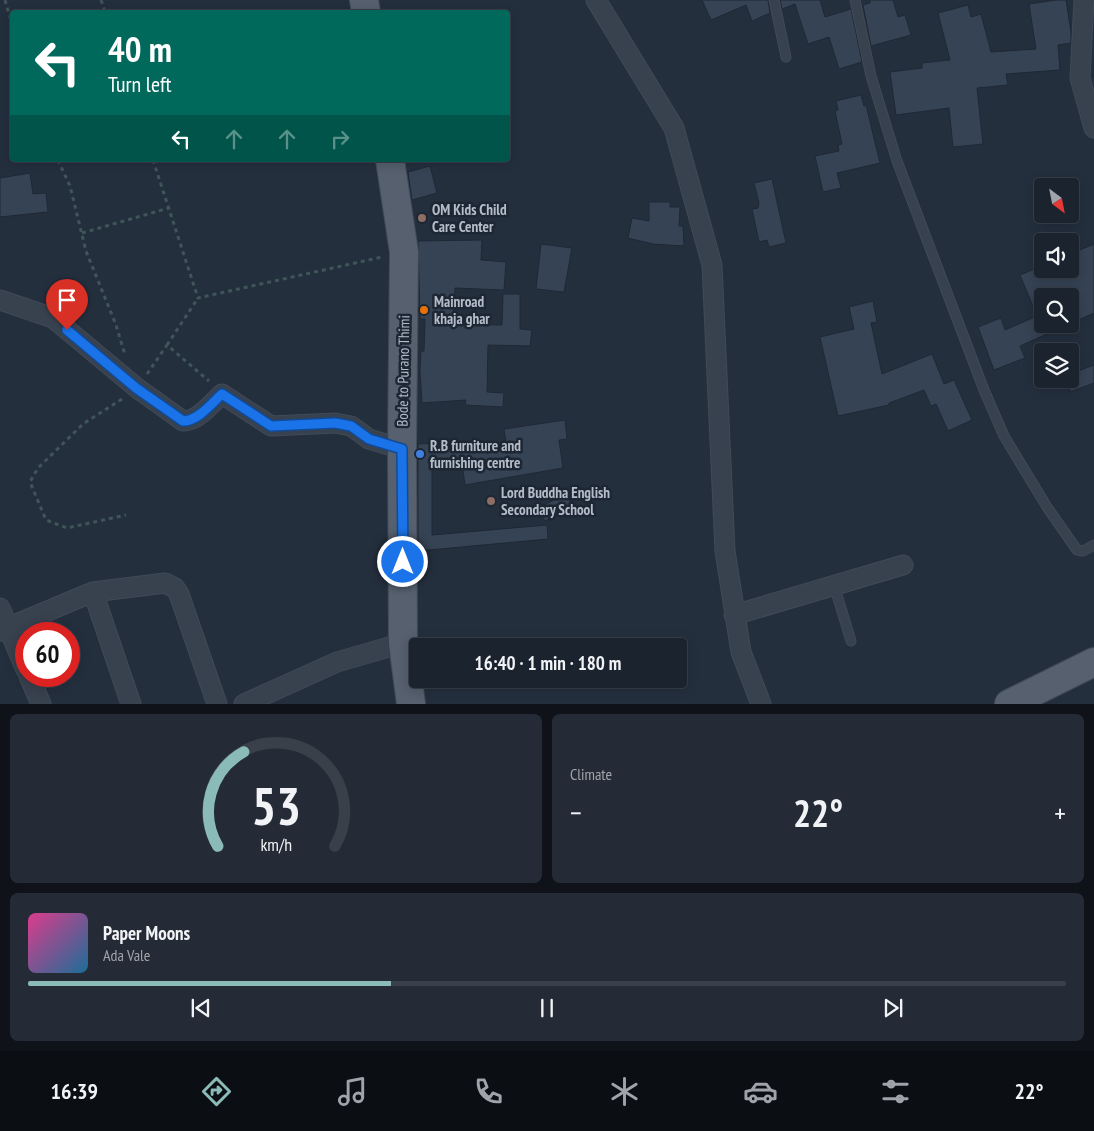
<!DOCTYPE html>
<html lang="en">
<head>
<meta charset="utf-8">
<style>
	body { margin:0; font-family:"PT Sans Narrow",sans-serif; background:#242b36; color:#f1f3f6; height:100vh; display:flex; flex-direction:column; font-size:19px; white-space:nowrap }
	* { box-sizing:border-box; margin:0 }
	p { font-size:16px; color:#a0a4aa }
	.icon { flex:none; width:28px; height:28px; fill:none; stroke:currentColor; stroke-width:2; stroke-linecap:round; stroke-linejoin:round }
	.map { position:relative; height:704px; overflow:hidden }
	.side { display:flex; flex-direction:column; gap:10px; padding:10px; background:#0f1319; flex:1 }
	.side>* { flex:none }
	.top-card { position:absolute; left:10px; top:10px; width:500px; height:152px; border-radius:5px; box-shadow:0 2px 12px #0003,0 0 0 1px #39404a; background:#00695c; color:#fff; overflow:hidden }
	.needle { width:32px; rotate:148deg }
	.buttons { position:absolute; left:1034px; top:178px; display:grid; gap:10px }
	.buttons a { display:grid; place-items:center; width:45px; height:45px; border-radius:5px; background:#1b232e; box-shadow:0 2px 12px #0003,0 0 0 1px #39404a; font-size:25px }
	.speed { position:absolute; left:15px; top:622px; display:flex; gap:10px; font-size:25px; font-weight:700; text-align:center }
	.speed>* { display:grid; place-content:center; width:65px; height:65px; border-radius:50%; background:#1b232e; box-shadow:0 2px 12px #0003,0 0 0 1px #39404a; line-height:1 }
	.speed .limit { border:8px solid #d22; background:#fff; color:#111 }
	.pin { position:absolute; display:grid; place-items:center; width:42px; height:42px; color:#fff; margin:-51px -21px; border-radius:50% 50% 50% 0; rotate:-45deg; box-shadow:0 0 5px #0007 }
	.pin .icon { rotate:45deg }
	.me { position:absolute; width:55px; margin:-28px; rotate:0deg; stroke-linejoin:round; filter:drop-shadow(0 0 4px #0008) }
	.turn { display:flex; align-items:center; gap:18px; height:105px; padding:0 15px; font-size:22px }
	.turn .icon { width:65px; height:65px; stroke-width:2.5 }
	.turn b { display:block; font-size:35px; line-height:42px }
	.lanes { display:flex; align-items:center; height:48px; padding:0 15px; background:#0003; justify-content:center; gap:25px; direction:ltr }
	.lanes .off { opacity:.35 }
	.big { font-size:38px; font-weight:700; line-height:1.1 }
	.side .card { flex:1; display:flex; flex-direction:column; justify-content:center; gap:8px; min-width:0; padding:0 18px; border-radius:8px; background:#242b36 }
	.side .dial { align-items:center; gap:0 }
	.dial svg { height:130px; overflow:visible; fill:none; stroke:#39404a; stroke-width:7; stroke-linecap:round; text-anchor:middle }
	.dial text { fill:#f1f3f6; stroke:none }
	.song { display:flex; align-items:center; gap:15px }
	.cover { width:60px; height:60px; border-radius:8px; background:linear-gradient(135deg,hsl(330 70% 55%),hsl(200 70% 35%)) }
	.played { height:5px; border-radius:2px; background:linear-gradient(90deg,#8bbbb9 35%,#39404a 35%) }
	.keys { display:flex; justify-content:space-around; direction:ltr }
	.heat { display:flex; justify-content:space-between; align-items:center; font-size:28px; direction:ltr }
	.side .tiles { flex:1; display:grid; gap:10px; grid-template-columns:1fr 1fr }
	.card:last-child { grid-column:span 2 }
	.trip { position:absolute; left:409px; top:638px; width:278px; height:50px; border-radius:5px; background:#1b232e; box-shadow:0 2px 12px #0003,0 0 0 1px #39404a; font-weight:700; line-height:50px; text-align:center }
	.tabs { display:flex; height:80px; justify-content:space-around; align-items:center; background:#0b0e12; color:#a0a4aa }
	.tabs .icon { width:35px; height:35px }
	.tabs .active { color:#8bbbb9 }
	.tabs b { font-size:22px; color:#f1f3f6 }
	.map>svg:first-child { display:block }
</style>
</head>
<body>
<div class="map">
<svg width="1094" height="704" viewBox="0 0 1094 704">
	<rect width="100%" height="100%" fill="#242f3e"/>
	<!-- building -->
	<path fill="#364354" stroke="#1f2835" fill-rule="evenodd" d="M 702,0 L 768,0 L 770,13 L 752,21 L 746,5 L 711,20 Z
		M 780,0 L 820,0 L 825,17 L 851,9 L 862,62 L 839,69 L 829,37 L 808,44 L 795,4 L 782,9 Z
		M 870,0 L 893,0 L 898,17 L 905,15 L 911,35 L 871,46 L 863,5 L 870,3 Z
		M 1056,0 L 1066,0 L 1071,32 L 1071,43 L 1058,45 L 1060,70 L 1006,74 L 1008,85 L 977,88 L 983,144 L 953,147 L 949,108 L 896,115 L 890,72 L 922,68 L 922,63 L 950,60 L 938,13 L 968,5 L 971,17 L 981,14 L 991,52 L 1036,49 L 1029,4 Z
		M 861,95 L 864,106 L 866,105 L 880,163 L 837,173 L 841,188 L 823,192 L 815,156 L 839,151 L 838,145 L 842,144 L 835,111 L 838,110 L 836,101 Z
		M 430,166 L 437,193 L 412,200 L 408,172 Z
		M 30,173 L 33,194 L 46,193 L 48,212 L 0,217 L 0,178 Z
		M 772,179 L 786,243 L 769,247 L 767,240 L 759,242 L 752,209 L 758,208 L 759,203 L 754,183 Z
		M 649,202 L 670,202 L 670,207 L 680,207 L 679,226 L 683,226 L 684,246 L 653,244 L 628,238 L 632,218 L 649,221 Z
		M 482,240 L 481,260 L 506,262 L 504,290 L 455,288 L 453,324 L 502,325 L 503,294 L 520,294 L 520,329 L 532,330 L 530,346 L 488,345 L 487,392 L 504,393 L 503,407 L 465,405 L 466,400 L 422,403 L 420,371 L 421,351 L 424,351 L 425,319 L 420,319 L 418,241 Z
		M 541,244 L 572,248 L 564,292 L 536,289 Z
		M 1094,244 L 1094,313 L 1020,346 L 1025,358 L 994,370 L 978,327 L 1001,318 L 1005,330 L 1037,316 L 1020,275 L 1042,266 L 1042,269 L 1070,269 L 1070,254 ZM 1042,296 L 1070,296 L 1070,324 L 1042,324 Z
		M 873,301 L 877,322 L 871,323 L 882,374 L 932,354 L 944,384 L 954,380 L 972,420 L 948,431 L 936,404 L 931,406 L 924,390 L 889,403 L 889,405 L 838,416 L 820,337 L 854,329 L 849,307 Z
		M 1094,365 L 1094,383 L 1070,392 L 1070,374 Z
		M 565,420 L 567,439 L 559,440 L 563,468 L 465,485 L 462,464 L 432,466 L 432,535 L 547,525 L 548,539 L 418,551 L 418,444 L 446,443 L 446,450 L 506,442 L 504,429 Z
		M 566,494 L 573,507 L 545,521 L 538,508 Z"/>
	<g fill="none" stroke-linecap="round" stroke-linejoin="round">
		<defs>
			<path id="service" d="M 774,0 L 786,57
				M 855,0 L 871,76 L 897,161 L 984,390 L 1004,436 L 1047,507 L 1077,550 L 1083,551 L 1094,545
				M 834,585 L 851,641"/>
			<path id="minor" d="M 596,0 L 674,128 L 712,265 L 725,551 L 741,652 L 761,704
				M 1084,0 L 1080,78 L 1094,128
				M 0,300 L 53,318 L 137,388 L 183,421 C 198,421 211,404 222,394 L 271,426 L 335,423 L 351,426 L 369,439 L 402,449
				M 93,592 L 131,704
				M 0,608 L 26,670
				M 734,615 L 903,565
				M 0,631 L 93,592 L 165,583 L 175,588 L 179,594 L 217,704
				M 29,676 L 41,704
				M 244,704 L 337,662 L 403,643"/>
			<path id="primary" d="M 364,0 L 366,12
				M 390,160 L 404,252 L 402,449 L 403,643 L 411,704
				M 1009,704 L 1094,662"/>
		</defs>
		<!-- service casing -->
		<use href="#service" stroke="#414a57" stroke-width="11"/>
		<!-- minor casing -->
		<use href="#minor" stroke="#414a57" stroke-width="21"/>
		<!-- primary casing -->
		<use href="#primary" stroke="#414a57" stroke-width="30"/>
		<!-- path -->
		<path stroke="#3f5557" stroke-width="3" stroke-dasharray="4 4" stroke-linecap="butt" d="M 5,0 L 12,24
			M 101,0 L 105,12
			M 58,160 L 70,186 L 86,251 L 116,325 L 125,355
			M 153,160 L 198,298 L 382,257
			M 82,233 L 169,208
			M 167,345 L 198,298
			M 147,374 L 167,345 L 209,381
			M 122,399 L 83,424 L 38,468 L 30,482 L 46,520 L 67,528 L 126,515"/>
		<!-- service -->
		<use href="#service" stroke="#38414e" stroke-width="9"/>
		<!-- minor -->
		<use href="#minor" stroke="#38414e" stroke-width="19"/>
		<!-- primary -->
		<use href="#primary" stroke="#56606e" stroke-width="28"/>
	</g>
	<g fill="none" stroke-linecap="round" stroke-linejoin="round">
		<defs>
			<path id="route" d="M 67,330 L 136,388 L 183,421 C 198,421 211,404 222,394 L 271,426 L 335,423 L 351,426 L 369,439 L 402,449 L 403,562"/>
		</defs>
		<!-- route casing -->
		<use href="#route" stroke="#114b97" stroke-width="12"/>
		<!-- route -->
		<use href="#route" stroke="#1a73e8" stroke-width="9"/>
	</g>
	<!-- markers -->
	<g fill="#8d6e63" stroke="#1d2633" stroke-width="2">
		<circle cx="422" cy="218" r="5"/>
		<circle cx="491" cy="501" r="5"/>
	</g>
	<circle fill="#e8710a" stroke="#1d2633" stroke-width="2" cx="424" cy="310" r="5"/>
	<circle fill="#3f7fe0" stroke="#1d2633" stroke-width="2" cx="420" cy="454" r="5"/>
	<g text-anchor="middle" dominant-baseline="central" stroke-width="5" stroke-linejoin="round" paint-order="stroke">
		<!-- poi labels -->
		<g font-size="15" font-weight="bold" fill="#b4bcc9" stroke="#1d2633" text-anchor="start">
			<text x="432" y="209">OM Kids Child<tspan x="432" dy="17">Care Center</tspan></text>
			<text x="434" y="301">Mainroad<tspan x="434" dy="17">khaja ghar</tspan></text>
			<text x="430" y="445">R.B furniture and<tspan x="430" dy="17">furnishing centre</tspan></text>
			<text x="501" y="492">Lord Buddha English<tspan x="501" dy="17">Secondary School</tspan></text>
		</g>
		<!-- street labels -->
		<g font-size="15" fill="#b4bcc9" stroke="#1d2633">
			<text transform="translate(403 371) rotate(-89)">Bode to Purano Thimi</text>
		</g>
	</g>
</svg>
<div class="buttons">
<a><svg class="needle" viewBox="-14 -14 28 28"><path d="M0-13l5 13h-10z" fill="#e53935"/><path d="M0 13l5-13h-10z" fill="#a0a4aa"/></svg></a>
<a><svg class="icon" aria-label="sound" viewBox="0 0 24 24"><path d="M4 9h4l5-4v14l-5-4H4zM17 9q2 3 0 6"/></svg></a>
<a><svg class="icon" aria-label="search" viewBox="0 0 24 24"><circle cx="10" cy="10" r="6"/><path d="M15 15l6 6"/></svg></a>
<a><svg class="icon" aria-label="layers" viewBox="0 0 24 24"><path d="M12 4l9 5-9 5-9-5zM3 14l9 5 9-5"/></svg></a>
</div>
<div class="speed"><div class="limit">60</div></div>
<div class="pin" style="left:67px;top:330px;background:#d93025"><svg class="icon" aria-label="arrive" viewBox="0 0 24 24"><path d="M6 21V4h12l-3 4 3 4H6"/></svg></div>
<svg class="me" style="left:403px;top:562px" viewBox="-20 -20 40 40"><circle r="17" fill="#1a73e8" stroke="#fff" stroke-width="3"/><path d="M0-11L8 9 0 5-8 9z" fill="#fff"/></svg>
<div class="trip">16:40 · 1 min · 180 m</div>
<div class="top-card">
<div class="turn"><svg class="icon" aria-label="left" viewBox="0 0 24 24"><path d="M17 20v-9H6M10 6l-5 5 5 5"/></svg><div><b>40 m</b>Turn left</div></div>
<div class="lanes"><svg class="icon" aria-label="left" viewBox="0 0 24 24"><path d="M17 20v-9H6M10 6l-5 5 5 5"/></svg><svg class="icon off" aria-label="ahead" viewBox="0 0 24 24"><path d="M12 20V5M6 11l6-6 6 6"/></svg><svg class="icon off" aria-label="ahead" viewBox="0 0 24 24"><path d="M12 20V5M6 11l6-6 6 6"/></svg><svg class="icon off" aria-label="right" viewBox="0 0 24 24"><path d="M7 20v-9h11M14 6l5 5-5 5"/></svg></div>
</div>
</div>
<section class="side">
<div class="tiles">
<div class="card dial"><svg viewBox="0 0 100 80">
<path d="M14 69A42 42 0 1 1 86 69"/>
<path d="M14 69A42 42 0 0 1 30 11" stroke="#8bbbb9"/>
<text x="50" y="56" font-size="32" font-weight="700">53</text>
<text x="50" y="72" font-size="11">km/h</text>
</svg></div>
<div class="card"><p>Climate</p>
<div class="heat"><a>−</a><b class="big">22°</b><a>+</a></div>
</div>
<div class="card">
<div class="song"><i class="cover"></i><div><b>Paper Moons</b><p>Ada Vale</p></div></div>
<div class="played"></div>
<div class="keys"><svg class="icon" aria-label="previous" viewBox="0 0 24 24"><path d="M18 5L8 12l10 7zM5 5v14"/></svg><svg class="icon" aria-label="pause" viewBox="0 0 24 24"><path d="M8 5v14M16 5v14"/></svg><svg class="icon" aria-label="next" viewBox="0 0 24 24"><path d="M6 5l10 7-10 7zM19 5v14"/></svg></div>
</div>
</div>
</section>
<nav class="tabs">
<b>16:39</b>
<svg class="icon active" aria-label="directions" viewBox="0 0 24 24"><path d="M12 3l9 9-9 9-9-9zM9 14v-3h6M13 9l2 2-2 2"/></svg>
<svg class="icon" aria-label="music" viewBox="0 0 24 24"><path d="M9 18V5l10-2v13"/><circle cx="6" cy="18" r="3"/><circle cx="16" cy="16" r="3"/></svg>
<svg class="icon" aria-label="phone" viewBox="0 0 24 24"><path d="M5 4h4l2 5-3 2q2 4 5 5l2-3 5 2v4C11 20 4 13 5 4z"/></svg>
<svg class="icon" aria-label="climate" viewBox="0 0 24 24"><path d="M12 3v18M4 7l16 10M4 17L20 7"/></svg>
<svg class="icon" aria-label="car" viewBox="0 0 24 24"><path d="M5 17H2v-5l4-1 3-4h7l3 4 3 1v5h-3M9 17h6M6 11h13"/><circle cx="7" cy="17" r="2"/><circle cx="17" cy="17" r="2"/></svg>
<svg class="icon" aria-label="filters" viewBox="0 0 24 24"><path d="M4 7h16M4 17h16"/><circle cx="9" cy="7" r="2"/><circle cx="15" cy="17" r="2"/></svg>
<b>22°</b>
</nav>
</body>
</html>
